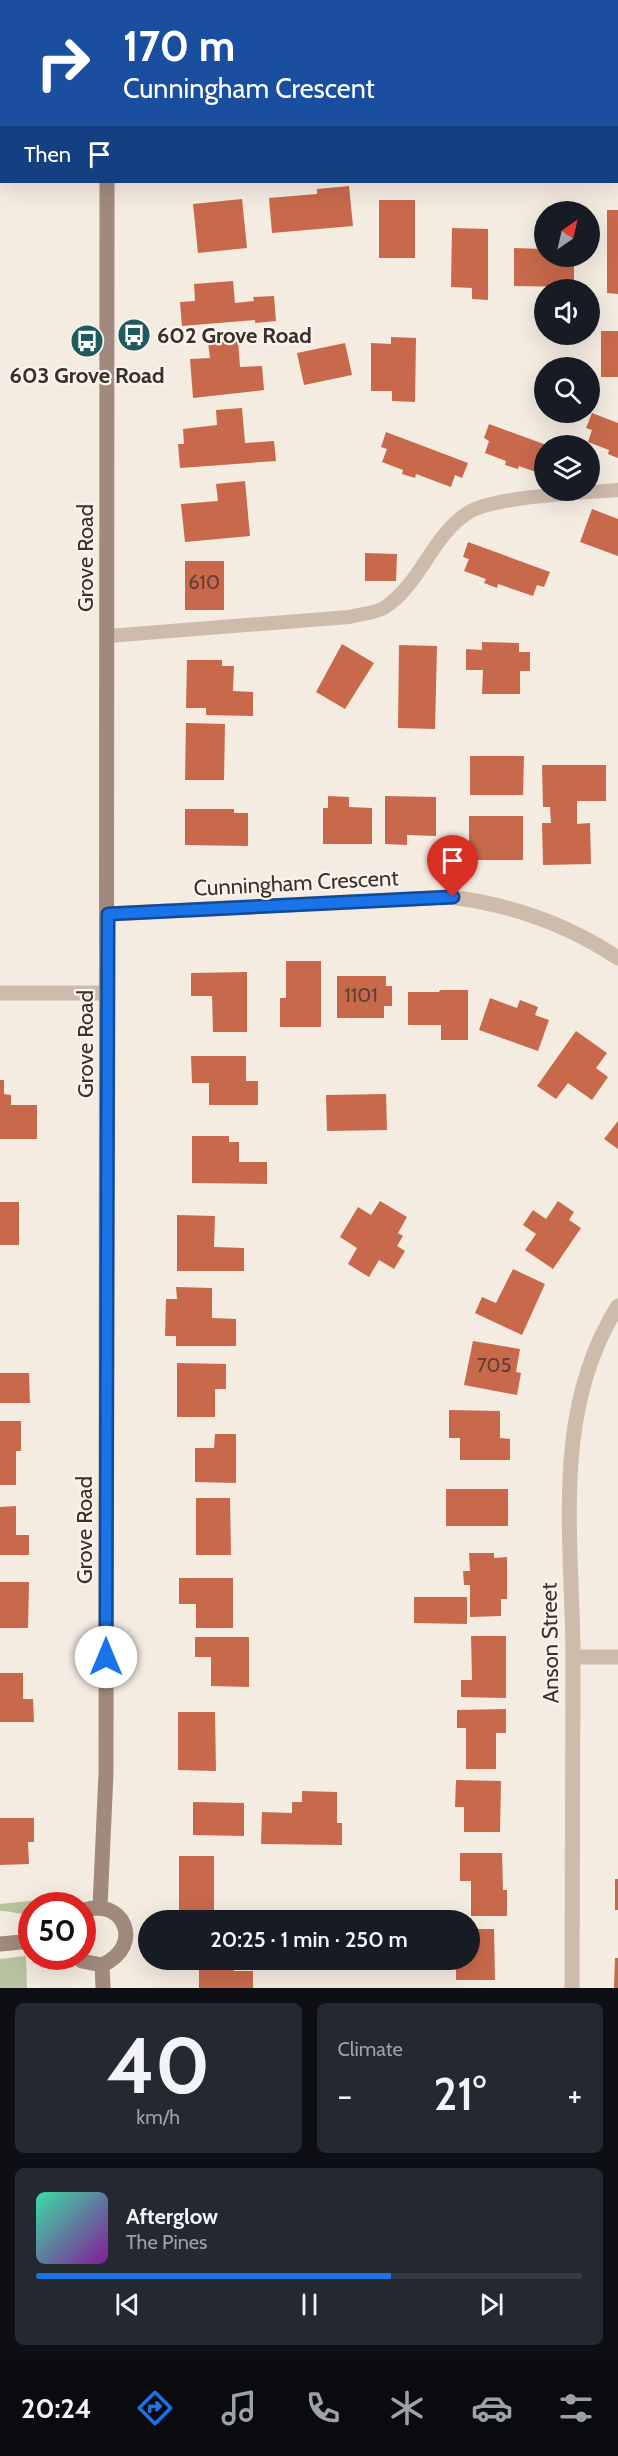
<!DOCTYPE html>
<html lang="en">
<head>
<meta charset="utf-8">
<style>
	body { margin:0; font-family:Cabin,sans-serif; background:#242831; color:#f1f3f6; height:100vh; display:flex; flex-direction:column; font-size:22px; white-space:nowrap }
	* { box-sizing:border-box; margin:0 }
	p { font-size:20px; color:#9ea1a6 }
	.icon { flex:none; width:33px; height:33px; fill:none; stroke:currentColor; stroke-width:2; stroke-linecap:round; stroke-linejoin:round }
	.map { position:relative; height:1988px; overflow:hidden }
	.sheet { display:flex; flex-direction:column; gap:15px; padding:15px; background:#0d0f14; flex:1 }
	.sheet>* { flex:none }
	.banner { position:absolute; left:0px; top:0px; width:618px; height:183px; box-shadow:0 6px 24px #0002; background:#1a4fa0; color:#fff; overflow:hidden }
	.needle { width:39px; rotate:34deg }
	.controls { position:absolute; left:534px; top:201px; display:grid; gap:12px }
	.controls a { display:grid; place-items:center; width:66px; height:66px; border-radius:50%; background:#171b24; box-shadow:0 6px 24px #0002; font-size:30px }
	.speed { position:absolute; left:18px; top:1892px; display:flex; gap:12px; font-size:30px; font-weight:700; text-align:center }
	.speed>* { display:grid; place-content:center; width:78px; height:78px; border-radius:50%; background:#171b24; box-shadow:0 6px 24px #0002; line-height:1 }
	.speed .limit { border:9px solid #d22; background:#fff; color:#111 }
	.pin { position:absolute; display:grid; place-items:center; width:51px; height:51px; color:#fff; margin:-62px -26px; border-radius:50% 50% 50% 0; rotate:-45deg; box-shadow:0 0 6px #0007 }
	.pin .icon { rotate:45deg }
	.me { position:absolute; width:66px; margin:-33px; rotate:0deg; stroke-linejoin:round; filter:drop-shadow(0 0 4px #0008) }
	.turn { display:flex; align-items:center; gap:21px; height:126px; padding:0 24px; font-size:27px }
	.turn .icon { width:78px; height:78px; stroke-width:2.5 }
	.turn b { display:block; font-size:42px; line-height:51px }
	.then { display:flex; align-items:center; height:57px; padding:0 24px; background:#0003; gap:12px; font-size:22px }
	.big { font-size:45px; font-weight:600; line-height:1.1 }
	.sheet .card { flex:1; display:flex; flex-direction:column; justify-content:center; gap:9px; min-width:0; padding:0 21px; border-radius:9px; background:#242831 }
	.sheet .dial { align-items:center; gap:0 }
	.dial b { font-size:78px; line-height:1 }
	.song { display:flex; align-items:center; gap:18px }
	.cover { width:72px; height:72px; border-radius:9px; background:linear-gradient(135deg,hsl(160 70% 55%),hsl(290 70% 35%)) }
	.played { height:6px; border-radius:3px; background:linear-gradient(90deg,#1a73e8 65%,#363941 65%) }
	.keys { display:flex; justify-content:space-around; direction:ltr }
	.heat { display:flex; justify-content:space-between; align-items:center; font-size:33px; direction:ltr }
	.sheet .tiles { flex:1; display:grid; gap:15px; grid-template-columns:1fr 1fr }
	.card:last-child { grid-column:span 2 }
	.trip { position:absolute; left:138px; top:1910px; width:342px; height:60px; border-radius:30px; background:#171b24; box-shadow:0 6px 24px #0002; font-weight:600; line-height:60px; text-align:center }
	.dock { display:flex; height:96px; justify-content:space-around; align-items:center; background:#090b0e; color:#9ea1a6 }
	.dock .icon { width:42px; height:42px }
	.dock .on { color:#1a73e8 }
	.dock b { font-size:27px; color:#f1f3f6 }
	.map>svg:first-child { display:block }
</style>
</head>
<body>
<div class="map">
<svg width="618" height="1988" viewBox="0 0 618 1988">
	<rect width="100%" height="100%" fill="#f4ebe1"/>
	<!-- green -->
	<path fill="#b8c4a0" d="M 38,1900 L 40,1905 L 32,1905 L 31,1913 C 18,1916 12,1910 0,1911 L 0,1904 Z
		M 26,1956 L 27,1988 L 0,1988 L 0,1959 Z"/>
	<!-- building -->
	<path fill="#c8694b" d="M 349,186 L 353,226 L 272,233 L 269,198 L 317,194 L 317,189 Z
		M 242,199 L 247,248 L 198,253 L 193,204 Z
		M 379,200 L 415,200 L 415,258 L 379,258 Z
		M 607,210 L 618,210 L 618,294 L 607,293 Z
		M 452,228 L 488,229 L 488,300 L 472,299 L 472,288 L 451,287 Z
		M 514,248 L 544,249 L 544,256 L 574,256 L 574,287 L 514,286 Z
		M 233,281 L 235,303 L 254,301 L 253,297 L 274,296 L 276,321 L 255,323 L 255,320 L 182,326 L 180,302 L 195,301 L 194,284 Z
		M 601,331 L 618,331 L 618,377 L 601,377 Z
		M 391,337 L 416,338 L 415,402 L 392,401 L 392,391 L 371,391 L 371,343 L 391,344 Z
		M 238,340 L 240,367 L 262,366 L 264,390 L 193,398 L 190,359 L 210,358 L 208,342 Z
		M 345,343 L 352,375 L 304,385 L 297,353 Z
		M 242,408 L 245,443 L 274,441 L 276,461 L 180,468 L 178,444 L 184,444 L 183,429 L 217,425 L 216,410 Z
		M 592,413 L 618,423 L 618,458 L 608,454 L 609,450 L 588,442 L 592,430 L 586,428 Z
		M 489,424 L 544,444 L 544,475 L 519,466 L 518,469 L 505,465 L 506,461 L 485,453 L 489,441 L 484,438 Z
		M 386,432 L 468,463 L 462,478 L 455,475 L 451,487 L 416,474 L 415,478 L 402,474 L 403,470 L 382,462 L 387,449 L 381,447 Z
		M 245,481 L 250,536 L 185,542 L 181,504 L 218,501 L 216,484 Z
		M 592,509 L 618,519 L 618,556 L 580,542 Z
		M 468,542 L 550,572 L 544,587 L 537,585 L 533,596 L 498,584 L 497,588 L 484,583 L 486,579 L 464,571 L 469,559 L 463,557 Z
		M 365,553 L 397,554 L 396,581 L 365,581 Z
		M 185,561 L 224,561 L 224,610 L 185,610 Z
		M 482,642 L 519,643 L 519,652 L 530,652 L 530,671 L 520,671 L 520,694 L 482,694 L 483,670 L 466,670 L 466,649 L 482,650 Z
		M 342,644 L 374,663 L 345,709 L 316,692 Z
		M 399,645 L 437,646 L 435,729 L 398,728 Z
		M 187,660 L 222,660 L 222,666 L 234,666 L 233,691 L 253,692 L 253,716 L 206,715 L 206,708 L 186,708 Z
		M 186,723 L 225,724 L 224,780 L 185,780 Z
		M 470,756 L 524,756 L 523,795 L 470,795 Z
		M 542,765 L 606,765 L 606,801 L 577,801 L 577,824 L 590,823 L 591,864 L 543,865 L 542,823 L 551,823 L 550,807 L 543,807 Z
		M 328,796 L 349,797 L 349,807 L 372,808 L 372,844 L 323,844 L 323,808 L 328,808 Z
		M 385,796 L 436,797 L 436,836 L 407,835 L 407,845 L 385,844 Z
		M 185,809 L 234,809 L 234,813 L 248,813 L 248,846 L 185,845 Z
		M 469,816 L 523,816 L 523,860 L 469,860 Z
		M 286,961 L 321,961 L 321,1027 L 280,1027 L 280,998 L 286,998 Z
		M 247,972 L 247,1032 L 213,1032 L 212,996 L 191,996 L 191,973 Z
		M 337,976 L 386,976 L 386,986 L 392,986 L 392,1006 L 384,1006 L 384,1018 L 337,1018 Z
		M 440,990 L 468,990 L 468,1040 L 441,1040 L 441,1025 L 408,1025 L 408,992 L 439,992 Z
		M 490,998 L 517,1008 L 520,1000 L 538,1007 L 535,1015 L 549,1020 L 538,1051 L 479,1030 Z
		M 576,1031 L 607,1053 L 596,1068 L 608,1077 L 592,1100 L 568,1083 L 556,1099 L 537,1086 Z
		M 191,1056 L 246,1056 L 246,1081 L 258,1081 L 258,1105 L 209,1105 L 209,1083 L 192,1083 Z
		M 0,1080 L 4,1080 L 4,1094 L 11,1095 L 11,1105 L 37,1105 L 37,1139 L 0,1139 Z
		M 386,1094 L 387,1130 L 327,1131 L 326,1095 Z
		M 618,1121 L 618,1149 L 604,1139 Z
		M 192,1136 L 229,1136 L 229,1142 L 239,1142 L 239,1162 L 267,1162 L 267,1184 L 192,1183 Z
		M 380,1201 L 407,1217 L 398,1233 L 403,1236 L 397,1246 L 405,1251 L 394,1269 L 379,1260 L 369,1277 L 348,1264 L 357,1248 L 340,1237 L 358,1207 L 371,1215 Z
		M 558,1201 L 574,1212 L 569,1220 L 581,1228 L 553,1269 L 525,1250 L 536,1234 L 523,1225 L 533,1210 L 546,1219 Z
		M 0,1202 L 19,1202 L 19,1245 L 0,1245 Z
		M 177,1215 L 215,1216 L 214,1247 L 244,1248 L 244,1271 L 177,1271 Z
		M 513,1269 L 545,1284 L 522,1335 L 475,1313 L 482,1297 L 496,1303 Z
		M 176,1287 L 212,1288 L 212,1318 L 236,1319 L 236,1346 L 176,1346 L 176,1336 L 165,1336 L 166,1299 L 177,1299 Z
		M 473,1341 L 520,1349 L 516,1372 L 521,1373 L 517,1395 L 464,1385 Z
		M 177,1363 L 226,1364 L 226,1389 L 215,1389 L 215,1417 L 177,1417 Z
		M 0,1373 L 29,1373 L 30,1403 L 0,1403 Z
		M 449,1410 L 500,1411 L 500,1438 L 510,1439 L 510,1460 L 460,1460 L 460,1438 L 449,1438 Z
		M 0,1421 L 21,1421 L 21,1451 L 16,1451 L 16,1485 L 0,1485 Z
		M 215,1434 L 236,1434 L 236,1483 L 195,1482 L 195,1448 L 214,1448 Z
		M 446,1489 L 508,1489 L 508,1526 L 446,1526 Z
		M 196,1498 L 230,1498 L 231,1555 L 196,1555 Z
		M 16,1506 L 16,1535 L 29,1535 L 29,1555 L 0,1555 L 0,1507 Z
		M 469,1553 L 494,1553 L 494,1558 L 507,1557 L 507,1599 L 501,1599 L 501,1616 L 470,1617 L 470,1585 L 464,1585 L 463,1571 L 470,1571 Z
		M 179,1578 L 233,1578 L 233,1628 L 196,1628 L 196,1604 L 179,1604 Z
		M 0,1582 L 29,1582 L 28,1628 L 0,1628 Z
		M 414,1597 L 467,1597 L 467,1624 L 414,1623 Z
		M 471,1636 L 506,1636 L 506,1698 L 461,1697 L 461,1680 L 472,1680 Z
		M 195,1637 L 249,1637 L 249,1687 L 211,1686 L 211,1657 L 195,1657 Z
		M 0,1673 L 23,1673 L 23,1699 L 33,1699 L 34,1722 L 0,1722 Z
		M 506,1709 L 506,1733 L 496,1733 L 496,1769 L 466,1769 L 466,1728 L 457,1728 L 457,1710 Z
		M 178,1712 L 215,1712 L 216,1771 L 178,1770 Z
		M 456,1780 L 501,1781 L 500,1832 L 464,1832 L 464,1807 L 455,1807 Z
		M 302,1791 L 337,1792 L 337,1823 L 342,1823 L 342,1845 L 261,1844 L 262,1812 L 292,1813 L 292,1802 L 302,1802 Z
		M 193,1802 L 244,1803 L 244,1836 L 193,1835 Z
		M 0,1818 L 34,1818 L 34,1842 L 28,1842 L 29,1864 L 0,1865 Z
		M 460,1853 L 502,1853 L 503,1890 L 507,1890 L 507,1916 L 471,1916 L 471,1881 L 460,1881 Z
		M 179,1856 L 214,1856 L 214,1920 L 179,1920 Z
		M 615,1879 L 618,1879 L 618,1910 L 615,1910 Z
		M 470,1929 L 494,1929 L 495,1980 L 456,1980 L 456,1961 L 446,1961 L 446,1959 L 470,1959 Z
		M 615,1958 L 618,1958 L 618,1988 L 614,1988 Z
		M 188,1959 L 234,1959 L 234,1971 L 253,1971 L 253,1988 L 199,1988 L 199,1967 L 188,1967 Z"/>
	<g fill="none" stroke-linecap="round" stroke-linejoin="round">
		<!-- lane -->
		<path stroke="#cdbbac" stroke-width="14" d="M 108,636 L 349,617 C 360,614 375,613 384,608 C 421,584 432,535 469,512 C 497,496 582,493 618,490"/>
		<!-- street -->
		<path stroke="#cdbbac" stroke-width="15" d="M 616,125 L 618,125
			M 108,914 L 449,897 C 510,904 567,924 618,958
			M 0,993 L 108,993
			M 573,1657 L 618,1657
			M 572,1988 C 572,1879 573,1770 573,1660 C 573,1541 550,1413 618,1306"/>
		<!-- secondary -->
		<path stroke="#a18a7d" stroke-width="15" d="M 114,2 L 114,0
			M 0,151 L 2,151
			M 100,1907 L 106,1773 L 107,182
			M 0,1944 L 32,1941
			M 76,1956 L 82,1961 L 102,1965 C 146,1946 123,1895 82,1911
			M 102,1965 L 103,1988"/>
	</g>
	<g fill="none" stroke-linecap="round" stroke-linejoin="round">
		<defs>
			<path id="route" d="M 106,1657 L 108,914 L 453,897"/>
		</defs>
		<!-- route casing -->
		<use href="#route" stroke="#114b97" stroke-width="15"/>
		<!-- route -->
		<use href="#route" stroke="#1a73e8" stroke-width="10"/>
	</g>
	<!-- icons -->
	<defs>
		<symbol id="bus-disc" viewBox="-11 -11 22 22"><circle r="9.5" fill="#1f5a5e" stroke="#fbf5ee"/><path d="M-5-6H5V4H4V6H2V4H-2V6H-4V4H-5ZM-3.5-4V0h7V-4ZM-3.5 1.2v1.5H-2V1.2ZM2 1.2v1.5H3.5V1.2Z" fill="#fff"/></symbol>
	</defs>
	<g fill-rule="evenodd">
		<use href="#bus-disc" x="115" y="316" width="38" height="38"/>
		<use href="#bus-disc" x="68" y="322" width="38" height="38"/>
	</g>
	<g text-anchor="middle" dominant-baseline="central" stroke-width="4.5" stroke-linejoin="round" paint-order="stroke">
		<!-- number labels -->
		<g font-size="20" fill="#5e3e33">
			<text x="204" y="582">610</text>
			<text x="361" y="995">1101</text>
			<text x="494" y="1365">705</text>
		</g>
		<!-- poi labels -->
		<g font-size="22" font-weight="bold" fill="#3b302b" stroke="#fbf5ee" text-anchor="start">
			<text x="157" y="335">602 Grove Road</text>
			<text x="87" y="375" text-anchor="middle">603 Grove Road</text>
		</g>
		<!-- street labels -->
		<g font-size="22" fill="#3b302b" stroke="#fbf5ee">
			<text transform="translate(85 558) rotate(-90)">Grove Road</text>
			<text transform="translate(296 883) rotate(-3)">Cunningham Crescent</text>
			<text transform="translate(85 1044) rotate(-90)">Grove Road</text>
			<text transform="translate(84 1530) rotate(-90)">Grove Road</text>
			<text transform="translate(550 1643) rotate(-91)">Anson Street</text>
		</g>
	</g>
</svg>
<div class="controls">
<a><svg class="needle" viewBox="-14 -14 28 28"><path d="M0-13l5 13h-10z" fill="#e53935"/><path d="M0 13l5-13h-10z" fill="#9ea1a6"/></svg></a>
<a><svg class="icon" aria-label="sound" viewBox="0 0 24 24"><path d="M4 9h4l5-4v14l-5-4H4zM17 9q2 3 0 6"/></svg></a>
<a><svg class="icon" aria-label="search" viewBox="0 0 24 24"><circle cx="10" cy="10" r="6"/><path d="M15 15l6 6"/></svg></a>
<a><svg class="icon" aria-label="layers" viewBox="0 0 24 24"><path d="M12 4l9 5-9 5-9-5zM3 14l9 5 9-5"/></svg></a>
</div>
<div class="speed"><div class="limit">50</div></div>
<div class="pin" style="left:453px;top:897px;background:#d93025"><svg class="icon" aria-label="arrive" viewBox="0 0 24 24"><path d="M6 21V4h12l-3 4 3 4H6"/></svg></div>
<svg class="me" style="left:106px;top:1657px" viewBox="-20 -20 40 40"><circle r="19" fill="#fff"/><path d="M0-13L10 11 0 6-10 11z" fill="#1a73e8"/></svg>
<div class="trip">20:25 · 1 min · 250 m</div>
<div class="banner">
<div class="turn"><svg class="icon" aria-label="right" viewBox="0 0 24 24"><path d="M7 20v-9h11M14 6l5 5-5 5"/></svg><div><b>170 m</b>Cunningham Crescent</div></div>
<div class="then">Then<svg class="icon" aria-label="arrive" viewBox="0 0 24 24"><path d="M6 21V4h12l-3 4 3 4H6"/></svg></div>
</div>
</div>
<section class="sheet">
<div class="tiles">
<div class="card dial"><b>40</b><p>km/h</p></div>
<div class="card"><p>Climate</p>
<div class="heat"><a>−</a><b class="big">21°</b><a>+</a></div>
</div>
<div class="card">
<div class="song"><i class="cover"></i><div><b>Afterglow</b><p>The Pines</p></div></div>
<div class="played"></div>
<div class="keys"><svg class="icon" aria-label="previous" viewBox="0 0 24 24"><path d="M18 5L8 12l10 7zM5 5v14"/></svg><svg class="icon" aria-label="pause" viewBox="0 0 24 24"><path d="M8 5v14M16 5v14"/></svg><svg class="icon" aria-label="next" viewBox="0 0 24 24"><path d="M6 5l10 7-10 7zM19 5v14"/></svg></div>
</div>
</div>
</section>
<nav class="dock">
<b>20:24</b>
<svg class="icon on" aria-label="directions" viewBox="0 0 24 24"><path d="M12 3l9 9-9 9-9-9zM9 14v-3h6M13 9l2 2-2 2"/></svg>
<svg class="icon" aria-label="music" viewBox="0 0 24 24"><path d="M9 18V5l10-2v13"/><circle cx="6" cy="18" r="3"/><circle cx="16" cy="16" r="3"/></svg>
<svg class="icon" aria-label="phone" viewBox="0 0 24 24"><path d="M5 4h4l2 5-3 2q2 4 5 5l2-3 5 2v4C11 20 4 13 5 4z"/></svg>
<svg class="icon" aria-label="climate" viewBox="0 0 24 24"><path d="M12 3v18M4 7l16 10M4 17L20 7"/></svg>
<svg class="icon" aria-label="car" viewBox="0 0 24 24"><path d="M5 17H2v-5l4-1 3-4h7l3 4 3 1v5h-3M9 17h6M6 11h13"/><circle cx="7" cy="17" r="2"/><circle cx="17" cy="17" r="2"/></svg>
<svg class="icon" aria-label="filters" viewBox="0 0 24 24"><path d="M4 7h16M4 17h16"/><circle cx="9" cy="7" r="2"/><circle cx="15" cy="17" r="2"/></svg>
</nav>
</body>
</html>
